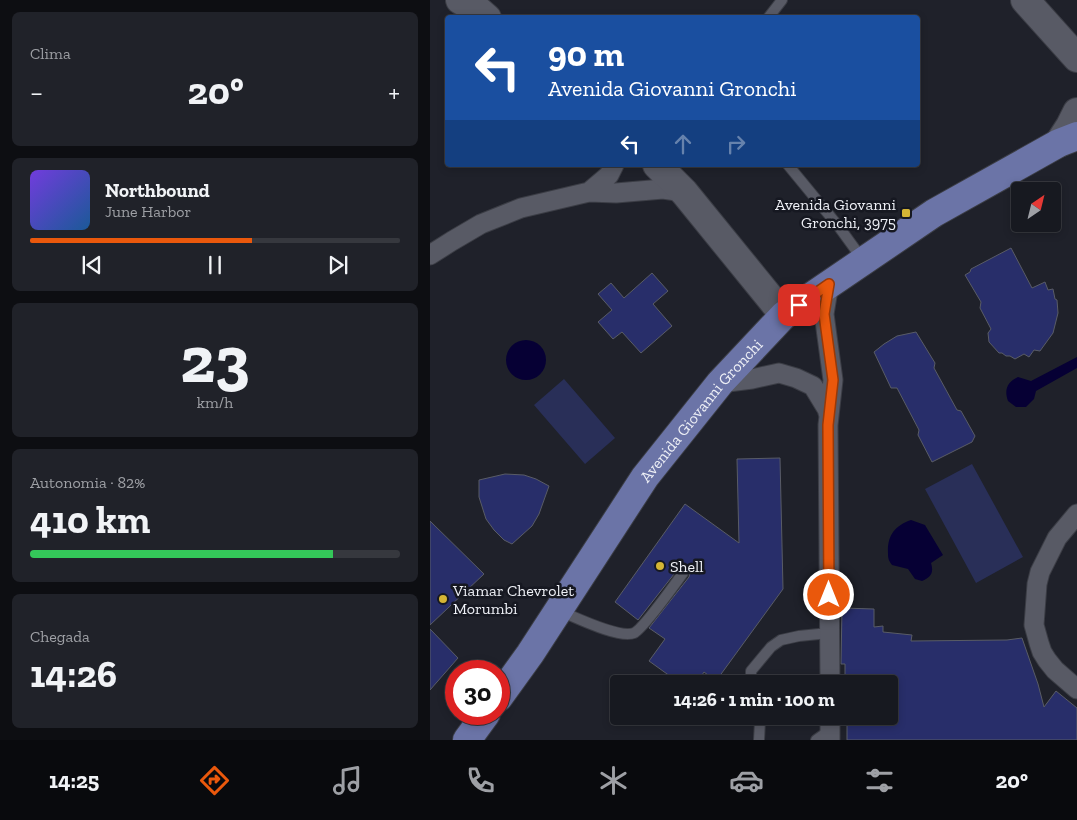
<!DOCTYPE html>
<html lang="pt">
<head>
<meta charset="utf-8">
<style>
	body { margin:0; font-family:"Zilla Slab",serif; background:#202229; color:#f1f3f6; height:100vh; display:flex; flex-direction:column; font-size:19px; white-space:nowrap }
	* { box-sizing:border-box; margin:0 }
	p { font-size:16px; color:#9ea0a5 }
	.icon { flex:none; width:28px; height:28px; fill:none; stroke:currentColor; stroke-width:2; stroke-linecap:round; stroke-linejoin:round }
	.map { position:relative; flex:1; overflow:hidden }
	.panel { display:flex; flex-direction:column; gap:12px; padding:12px; background:#0d0e12; width:430px }
	.panel>* { flex:none }
	.banner { position:absolute; left:15px; top:15px; width:475px; height:152px; border-radius:5px; box-shadow:0 2px 8px #0003,0 0 0 1px #36383e; background:#1a4fa0; color:#fff; overflow:hidden }
	.needle { width:32px; rotate:35deg }
	.buttons { position:absolute; left:581px; top:182px; display:grid; gap:10px }
	.buttons a { display:grid; place-items:center; width:50px; height:50px; border-radius:5px; background:#171920; box-shadow:0 2px 8px #0003,0 0 0 1px #36383e; font-size:25px }
	.speed { position:absolute; left:15px; top:660px; display:flex; gap:10px; font-size:25px; font-weight:700; text-align:center }
	.speed>* { display:grid; place-content:center; width:65px; height:65px; border-radius:50%; background:#171920; box-shadow:0 2px 8px #0003,0 0 0 1px #36383e; line-height:1 }
	.speed .limit { border:8px solid #d22; background:#fff; color:#111 }
	.pin { position:absolute; display:grid; place-items:center; width:42px; height:42px; color:#fff; margin:-21px; border-radius:10px; box-shadow:0 2px 8px #0006 }
	.me { position:absolute; width:55px; margin:-28px; rotate:0deg; stroke-linejoin:round; filter:drop-shadow(0 0 4px #0008) }
	.turn { display:flex; align-items:center; gap:18px; height:105px; padding:0 20px; font-size:22px }
	.turn .icon { width:65px; height:65px; stroke-width:2.5 }
	.turn b { display:block; font-size:35px; line-height:42px }
	.lanes { display:flex; align-items:center; height:48px; padding:0 20px; background:#0003; justify-content:center; gap:25px; direction:ltr }
	.lanes .off { opacity:.35 }
	.big { font-size:38px; font-weight:700; line-height:1.1 }
	.panel .widget { flex:1; display:flex; flex-direction:column; justify-content:center; gap:8px; min-width:0; padding:0 18px; border-radius:8px; background:#202229 }
	.panel .dial { align-items:center; gap:0 }
	.dial b { font-size:65px; line-height:1 }
	.song { display:flex; align-items:center; gap:15px }
	.cover { width:60px; height:60px; border-radius:8px; background:linear-gradient(135deg,hsl(260 70% 55%),hsl(210 70% 35%)) }
	.played { height:5px; border-radius:2px; background:linear-gradient(90deg,#ea580c 60%,#36383e 60%) }
	.keys { display:flex; justify-content:space-around; direction:ltr }
	.heat { display:flex; justify-content:space-between; align-items:center; font-size:28px; direction:ltr }
	.charge { height:8px; border-radius:4px; background:linear-gradient(90deg,#34c759 82%,#36383e 0) }
	.trip { position:absolute; left:180px; top:675px; width:288px; height:50px; border-radius:5px; background:#171920; box-shadow:0 2px 8px #0003,0 0 0 1px #36383e; font-weight:700; line-height:50px; text-align:center }
	.tabs { display:flex; height:80px; justify-content:space-around; align-items:center; background:#090a0d; color:#9ea0a5 }
	.tabs .icon { width:35px; height:35px }
	.tabs .selected { color:#ea580c }
	.tabs b { font-size:22px; color:#f1f3f6 }
	main { display:flex; flex:1; min-height:0 }
	.map>svg:first-child { display:block }
</style>
</head>
<body>
<main>
<section class="panel">
<div class="widget"><p>Clima</p>
<div class="heat"><a>−</a><b class="big">20°</b><a>+</a></div>
</div>
<div class="widget">
<div class="song"><i class="cover"></i><div><b>Northbound</b><p>June Harbor</p></div></div>
<div class="played"></div>
<div class="keys"><svg class="icon" aria-label="previous" viewBox="0 0 24 24"><path d="M18 5L8 12l10 7zM5 5v14"/></svg><svg class="icon" aria-label="pause" viewBox="0 0 24 24"><path d="M8 5v14M16 5v14"/></svg><svg class="icon" aria-label="next" viewBox="0 0 24 24"><path d="M6 5l10 7-10 7zM19 5v14"/></svg></div>
</div>
<div class="widget dial"><b>23</b><p>km/h</p></div>
<div class="widget"><p>Autonomia · 82%</p><b class="big">410 km</b><div class="charge"></div></div>
<div class="widget"><p>Chegada</p><b class="big">14:26</b></div>
</section>
<div class="map">
<svg width="647" height="740" viewBox="0 0 647 740">
	<rect width="100%" height="100%" fill="#1f212a"/>
	<!-- green -->
	<path fill="#292f58" d="M 134,379 L 185,438 L 155,464 L 104,405 Z
		M 542,464 L 593,557 L 546,583 L 495,489 Z"/>
	<!-- water -->
	<path fill="#060034" d="M76 360a20 20 0 1 1 40 0a20 20 0 1 1-40 0Z
		M 647,357 L 647,368 L 606,391 L 604,399 L 596,407 L 586,407 L 578,401 C 574,390 577,382 588,377 L 601,381 Z
		M 481,520 L 495,525 L 513,555 L 501,563 C 504,573 501,577 492,581 L 485,579 L 478,569 L 462,565 C 459,561 458,559 458,554 C 457,536 464,526 481,520 Z"/>
	<!-- building -->
	<path fill="#282e6a" stroke="#595c66" d="M 581,248 L 602,288 L 615,282 L 618,290 L 623,289 L 625,299 L 627,300 L 628,313 L 623,333 L 610,351 L 604,350 L 599,357 L 594,354 L 585,359 L 580,356 L 576,356 L 572,353 L 569,353 L 559,342 L 558,333 L 561,329 L 550,308 L 551,302 L 535,275 L 540,272 L 541,269 Z
		M 222,273 L 238,291 L 223,304 L 242,326 L 211,353 L 192,332 L 183,339 L 168,322 L 182,310 L 168,294 L 181,283 L 194,298 Z
		M 486,332 L 505,363 L 504,368 L 527,410 L 531,411 L 545,436 L 542,442 L 502,462 L 488,435 L 489,430 L 467,388 L 461,388 L 444,352 L 454,344 L 467,336 Z
		M 350,458 L 353,589 L 286,681 L 274,672 L 266,684 L 251,684 L 219,661 L 235,639 L 219,628 L 259,577 L 260,573 L 257,568 L 253,566 L 248,569 L 208,620 L 185,602 L 255,504 L 309,543 L 307,459 Z
		M 75,474 L 94,475 L 106,479 L 119,486 L 109,514 L 102,526 L 82,544 L 74,540 L 64,530 L 56,519 L 49,497 L 49,480 Z
		M 0,521 L 54,574 L 0,625 Z
		M 412,608 L 444,609 L 444,627 L 453,626 L 453,632 L 482,635 L 481,641 L 577,640 L 592,638 L 608,684 L 614,707 L 626,691 L 647,708 L 647,740 L 417,740 L 417,716 L 459,716 L 459,684 L 415,684 L 415,664 L 411,664 Z
		M 0,629 L 28,658 L 0,690 Z"/>
	<g fill="none" stroke-linecap="round" stroke-linejoin="round">
		<defs>
			<path id="lane" d="M 338,18 L 352,0
				M 358,165 L 409,227 L 433,260
				M 130,611 C 145,617 189,639 204,633 C 213,629 245,584 253,573
				M 321,684 L 321,671 L 341,647 L 351,640 L 369,636 L 399,633
				M 329,716 L 330,721 L 329,740
				M 386,740 L 400,730"/>
			<path id="street" d="M 159,192 L 179,175 L 184,165
				M 0,255 L 22,241 L 51,224 L 91,208 L 159,192 L 186,193 L 233,189 L 254,192
				M 399,284 L 394,314 L 403,380 L 398,425 L 400,684
				M 290,383 L 322,379 L 349,373 L 366,378 L 383,386 L 397,409 L 399,416
				M 647,514 L 627,538 L 610,572 L 607,584 L 604,625 L 609,643 L 612,652 L 617,660 L 625,670 L 647,689
				M 400,716 L 400,740"/>
			<path id="secondary" d="M 30,0 L 49,11 L 57,18
				M 595,0 L 647,58
				M 629,143 L 640,126 L 647,112
				M 227,165 L 254,192 L 354,315"/>
			<g id="primary">
				<path id="s1" d="M 69,697 L 100,654 L 215,477 L 290,383 L 354,315 L 504,213 L 629,143 L 647,136"/>
				<path d="M 37,740 L 56,714"/>
			</g>
		</defs>
		<!-- lane casing -->
		<use href="#lane" stroke="#3b3d45" stroke-width="12"/>
		<!-- street casing -->
		<use href="#street" stroke="#3b3d45" stroke-width="21"/>
		<!-- secondary casing -->
		<use href="#secondary" stroke="#3b3d45" stroke-width="30"/>
		<!-- primary casing -->
		<use href="#primary" stroke="#3b3d45" stroke-width="30"/>
		<!-- lane -->
		<use href="#lane" stroke="#585a65" stroke-width="10"/>
		<!-- street -->
		<use href="#street" stroke="#585a65" stroke-width="19"/>
		<!-- secondary -->
		<use href="#secondary" stroke="#585a65" stroke-width="28"/>
		<!-- primary -->
		<use href="#primary" stroke="#6b74a7" stroke-width="28"/>
	</g>
	<g fill="none" stroke-linecap="round" stroke-linejoin="round">
		<defs>
			<path id="route" d="M 369,305 L 399,284 L 394,314 L 403,380 L 398,425 L 399,595"/>
		</defs>
		<!-- route casing -->
		<use href="#route" stroke="#983908" stroke-width="12"/>
		<!-- route -->
		<use href="#route" stroke="#ea580c" stroke-width="9"/>
	</g>
	<!-- markers -->
	<g fill="#d5b535" stroke="#161821" stroke-width="2">
		<rect x="471" y="208" width="10" height="10" rx="2.5"/>
		<circle cx="230" cy="566" r="5"/>
		<circle cx="13" cy="599" r="5"/>
	</g>
	<g text-anchor="middle" dominant-baseline="central" stroke-width="5" stroke-linejoin="round" paint-order="stroke">
		<!-- poi labels -->
		<g font-size="16" fill="#eef0f6" stroke="#161821" text-anchor="start">
			<text x="466" y="204" text-anchor="end">Avenida Giovanni<tspan x="466" dy="18">Gronchi, 3975</tspan></text>
			<text x="240" y="566">Shell</text>
			<text x="23" y="590">Viamar Chevrolet<tspan x="23" dy="18">Morumbi</tspan></text>
		</g>
		<!-- street labels -->
		<g font-size="16" fill="#eef0f6" stroke="#161821">
			<text stroke="none"><textPath href="#s1" startOffset="351">Avenida Giovanni Gronchi</textPath></text>
		</g>
	</g>
</svg>
<div class="buttons">
<a><svg class="needle" viewBox="-14 -14 28 28"><path d="M0-13l5 13h-10z" fill="#e53935"/><path d="M0 13l5-13h-10z" fill="#9ea0a5"/></svg></a>
</div>
<div class="speed"><div class="limit">30</div></div>
<div class="pin" style="left:369px;top:305px;background:#d93025"><svg class="icon" aria-label="arrive" viewBox="0 0 24 24"><path d="M6 21V4h12l-3 4 3 4H6"/></svg></div>
<svg class="me" style="left:399px;top:595px" viewBox="-20 -20 40 40"><circle r="17" fill="#ea580c" stroke="#fff" stroke-width="3"/><path d="M0-11L8 9 0 5-8 9z" fill="#fff"/></svg>
<div class="trip">14:26 · 1 min · 100 m</div>
<div class="banner">
<div class="turn"><svg class="icon" aria-label="left" viewBox="0 0 24 24"><path d="M17 20v-9H6M10 6l-5 5 5 5"/></svg><div><b>90 m</b>Avenida Giovanni Gronchi</div></div>
<div class="lanes"><svg class="icon" aria-label="left" viewBox="0 0 24 24"><path d="M17 20v-9H6M10 6l-5 5 5 5"/></svg><svg class="icon off" aria-label="ahead" viewBox="0 0 24 24"><path d="M12 20V5M6 11l6-6 6 6"/></svg><svg class="icon off" aria-label="right" viewBox="0 0 24 24"><path d="M7 20v-9h11M14 6l5 5-5 5"/></svg></div>
</div>
</div>
</main>
<nav class="tabs">
<b>14:25</b>
<svg class="icon selected" aria-label="directions" viewBox="0 0 24 24"><path d="M12 3l9 9-9 9-9-9zM9 14v-3h6M13 9l2 2-2 2"/></svg>
<svg class="icon" aria-label="music" viewBox="0 0 24 24"><path d="M9 18V5l10-2v13"/><circle cx="6" cy="18" r="3"/><circle cx="16" cy="16" r="3"/></svg>
<svg class="icon" aria-label="phone" viewBox="0 0 24 24"><path d="M5 4h4l2 5-3 2q2 4 5 5l2-3 5 2v4C11 20 4 13 5 4z"/></svg>
<svg class="icon" aria-label="climate" viewBox="0 0 24 24"><path d="M12 3v18M4 7l16 10M4 17L20 7"/></svg>
<svg class="icon" aria-label="car" viewBox="0 0 24 24"><path d="M5 17H2v-5l4-1 3-4h7l3 4 3 1v5h-3M9 17h6M6 11h13"/><circle cx="7" cy="17" r="2"/><circle cx="17" cy="17" r="2"/></svg>
<svg class="icon" aria-label="filters" viewBox="0 0 24 24"><path d="M4 7h16M4 17h16"/><circle cx="9" cy="7" r="2"/><circle cx="15" cy="17" r="2"/></svg>
<b>20°</b>
</nav>
</body>
</html>
